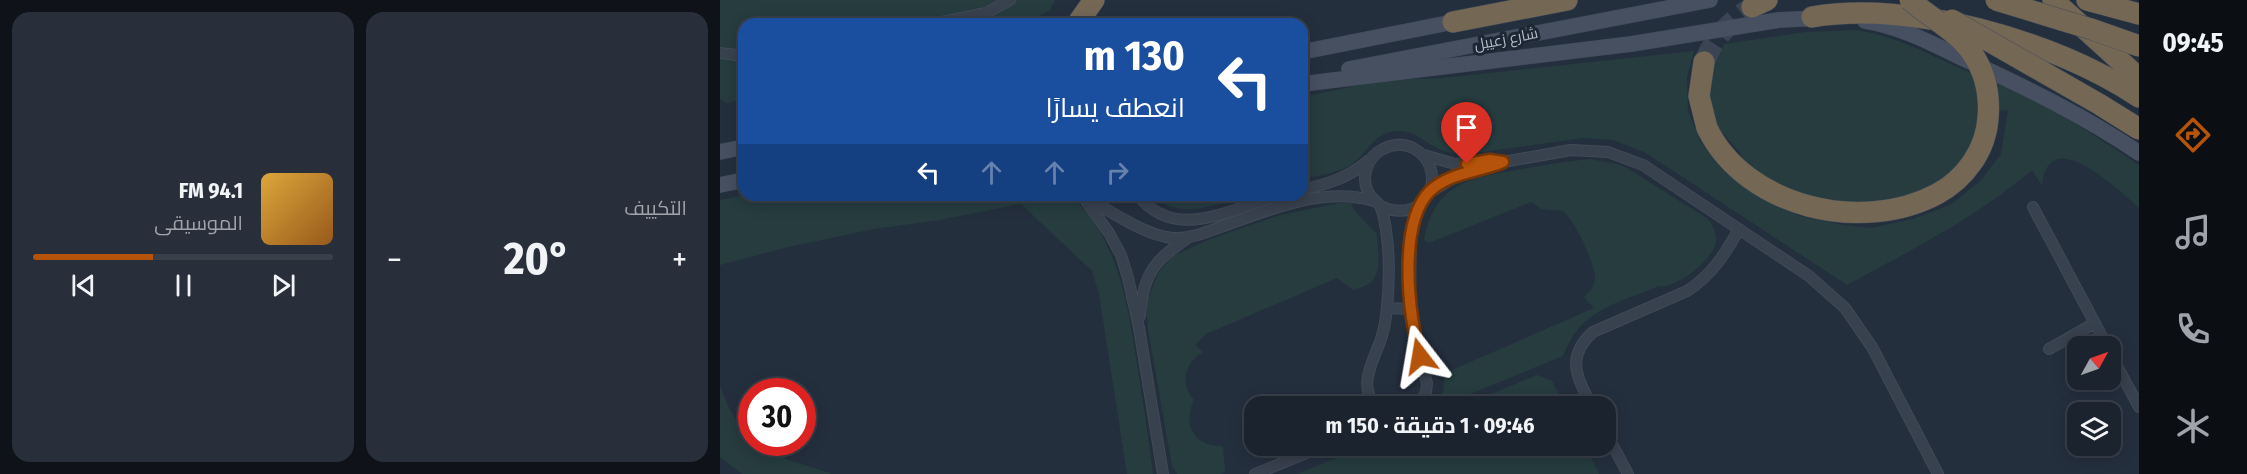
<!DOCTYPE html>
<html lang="ar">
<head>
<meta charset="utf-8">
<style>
	body { margin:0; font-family:"Fira Sans Condensed",Cairo,sans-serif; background:#282f3a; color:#f1f3f6; direction:rtl; height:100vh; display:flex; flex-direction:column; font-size:22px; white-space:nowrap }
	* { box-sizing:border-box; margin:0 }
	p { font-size:20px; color:#a0a4aa }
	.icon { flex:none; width:33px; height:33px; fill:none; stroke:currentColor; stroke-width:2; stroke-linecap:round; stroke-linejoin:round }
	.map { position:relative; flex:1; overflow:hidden; direction:ltr }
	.sheet { display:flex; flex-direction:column; gap:12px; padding:12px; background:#0f1319; width:720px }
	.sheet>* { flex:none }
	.banner { position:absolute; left:18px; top:18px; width:570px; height:183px; border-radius:18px; box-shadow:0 3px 15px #0003,0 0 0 2px #39404a; direction:rtl; background:#1a4fa0; color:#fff; overflow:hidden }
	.needle { width:39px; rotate:50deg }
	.fabs { position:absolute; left:1347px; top:336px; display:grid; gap:12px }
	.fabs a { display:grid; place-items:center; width:54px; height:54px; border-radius:12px; background:#1b232e; box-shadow:0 3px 15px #0003,0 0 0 2px #39404a; font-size:30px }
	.speed { position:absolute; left:18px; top:378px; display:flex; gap:12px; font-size:30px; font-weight:700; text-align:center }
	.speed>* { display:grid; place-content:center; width:78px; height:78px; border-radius:50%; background:#1b232e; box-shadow:0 3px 15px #0003,0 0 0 2px #39404a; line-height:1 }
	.speed .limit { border:9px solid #d22; background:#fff; color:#111 }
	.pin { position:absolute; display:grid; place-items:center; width:51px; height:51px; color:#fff; margin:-62px -26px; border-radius:50% 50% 50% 0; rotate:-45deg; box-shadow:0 0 6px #0007 }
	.pin .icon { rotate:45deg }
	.me { position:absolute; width:66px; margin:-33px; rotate:346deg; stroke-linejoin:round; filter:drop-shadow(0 0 4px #0008) }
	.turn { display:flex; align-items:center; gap:21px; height:126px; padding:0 24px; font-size:27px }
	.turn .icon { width:78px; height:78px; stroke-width:2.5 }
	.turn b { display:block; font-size:42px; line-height:51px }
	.lanes { display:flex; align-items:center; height:57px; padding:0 24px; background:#0003; justify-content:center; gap:30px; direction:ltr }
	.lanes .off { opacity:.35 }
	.big { font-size:45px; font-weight:700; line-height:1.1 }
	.sheet .tile { flex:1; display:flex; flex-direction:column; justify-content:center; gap:9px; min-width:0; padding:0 21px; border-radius:18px; background:#282f3a }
	.song { display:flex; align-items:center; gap:18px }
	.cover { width:72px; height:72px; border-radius:9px; background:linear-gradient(135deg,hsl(40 70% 55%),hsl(30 70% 35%)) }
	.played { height:6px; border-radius:3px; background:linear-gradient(90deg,#b45309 40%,#39404a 40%) }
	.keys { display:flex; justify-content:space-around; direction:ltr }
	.heat { display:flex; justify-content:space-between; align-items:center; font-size:33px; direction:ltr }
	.sheet .tiles { flex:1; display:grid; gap:12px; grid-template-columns:repeat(2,1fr) }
	.trip { position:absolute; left:524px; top:396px; width:372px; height:60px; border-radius:18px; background:#1b232e; box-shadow:0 3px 15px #0003,0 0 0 2px #39404a; font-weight:700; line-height:60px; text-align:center; direction:rtl }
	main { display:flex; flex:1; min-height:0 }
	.tabs { display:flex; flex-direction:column; width:108px; justify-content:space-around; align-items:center; background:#0b0e12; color:#a0a4aa }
	.tabs .icon { width:42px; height:42px }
	.tabs .selected { color:#b45309 }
	.tabs b { font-size:27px; color:#f1f3f6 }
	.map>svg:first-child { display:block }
</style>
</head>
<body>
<main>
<nav class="tabs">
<b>09:45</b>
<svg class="icon selected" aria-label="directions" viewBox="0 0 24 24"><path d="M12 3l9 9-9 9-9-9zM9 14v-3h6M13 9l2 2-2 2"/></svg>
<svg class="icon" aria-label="music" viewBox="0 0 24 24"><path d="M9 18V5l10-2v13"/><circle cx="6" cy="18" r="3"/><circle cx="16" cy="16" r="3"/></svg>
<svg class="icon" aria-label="phone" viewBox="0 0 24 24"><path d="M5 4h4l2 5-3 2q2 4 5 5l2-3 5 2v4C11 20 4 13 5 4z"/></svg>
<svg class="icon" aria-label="climate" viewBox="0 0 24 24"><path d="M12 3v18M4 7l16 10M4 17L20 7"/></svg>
</nav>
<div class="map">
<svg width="1419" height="474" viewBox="0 0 1419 474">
	<rect width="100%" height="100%" fill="#242f3e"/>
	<!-- green -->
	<path fill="#263c3f" d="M 0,0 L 335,0 L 329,11 L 303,24 L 24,24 L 24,99 L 7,103 L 0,99 Z
		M 1134,30 C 1174,35 1201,51 1237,67 C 1259,77 1283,85 1305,96 C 1345,115 1382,140 1419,165 L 1419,208 C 1399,190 1328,121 1322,186 L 1312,170 C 1256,218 1191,250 1127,285 L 926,153 L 893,140 L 863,138 L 748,154 C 740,154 732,154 725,151 C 707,146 698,131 679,131 C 654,131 648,153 631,165 C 618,173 597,175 582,180 L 582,97 L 665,80 L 723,78 L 974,51 L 967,77 L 968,111 L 980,141 L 1000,167 L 1025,188 L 1054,205 L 1080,216 L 1118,224 L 1151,228 L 1193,219 L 1232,204 L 1262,179 L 1281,154 L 1288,110 L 1267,112 L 1254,154 L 1219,186 L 1160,203 L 1107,201 L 1064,188 L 1027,167 L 1021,154 L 1002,132 L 986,108 L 989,74 L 993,56 L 1001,54 L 1004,44 L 1085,32 Z
		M 870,159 L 896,164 L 907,168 L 988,219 C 993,226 997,232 996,241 C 995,259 956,289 939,286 C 896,304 862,308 843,356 L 721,406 L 716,406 L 723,392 L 725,373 L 874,308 L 864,297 C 870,291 875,286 875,277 C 875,264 854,217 842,211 C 836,209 829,211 823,209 C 819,208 814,204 811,202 L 709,243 L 704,240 C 715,182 751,178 802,169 C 825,165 847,161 870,159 Z
		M 24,195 L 351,195 C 401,244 407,304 418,369 C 423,404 429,439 433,474 L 407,474 L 379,294 L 372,271 L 301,204 L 220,220 L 154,229 L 68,247 L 0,265 L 0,200 Z
		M 433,195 L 528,195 C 497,204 460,222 433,195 Z
		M 620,203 L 631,203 L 634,210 L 657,234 C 657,248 663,272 651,282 C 647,286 639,288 633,290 L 617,278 L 486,334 L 475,345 L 483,352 C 464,362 460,385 474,400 C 462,425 474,447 503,446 L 505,472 L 500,474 L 457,474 L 452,466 L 428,330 L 426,304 L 437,275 L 453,256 L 488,240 L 560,215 Z
		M 817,375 L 832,381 L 845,406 L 742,406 Z
		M 0,386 C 7,405 16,424 31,437 L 32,442 L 38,443 L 69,460 L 113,474 L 22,474 L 0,457 Z
		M 737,446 L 865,446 L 879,474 L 577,474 L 626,454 L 736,456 Z"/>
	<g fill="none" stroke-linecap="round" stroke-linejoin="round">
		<!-- highway-tunnel -->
		<path stroke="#3a4453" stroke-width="21" stroke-dasharray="21 10" stroke-linecap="butt" d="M 984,62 C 995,37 1010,21 1032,7"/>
		<defs>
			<path id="street" d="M 212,24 L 266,13 L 290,0
				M 0,53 L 24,56
				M 704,155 L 735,164 L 768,161
				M 582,190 C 607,184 629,178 649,160
				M 710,192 L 738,175 L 783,162 L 851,150 L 888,152 L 923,165 L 1089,276 L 1125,308 L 1152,347 L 1218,474
				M 362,195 C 388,209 424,236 453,238 C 472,239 489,231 506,225 C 552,209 605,186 654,201
				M 418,195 C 455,244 514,207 561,195
				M 364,198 L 389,233 L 401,255 L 408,278 L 419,328 L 443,474
				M 1313,207 L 1387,346
				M 667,308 L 691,309
				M 420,316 C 423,273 435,260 469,237
				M 1329,349 L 1375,323
				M 1390,353 L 1419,407
				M 656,406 C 638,387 652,363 660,342 C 664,331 666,319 667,307 C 669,284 670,260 667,238 C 666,229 664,214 660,206 C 657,201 651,198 648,192 C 641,177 647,157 663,149 C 672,144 684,143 693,148 C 730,167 710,228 660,206
				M 697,406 L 706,393 L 707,383 L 695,339 L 690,297 L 691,235 L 698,206
				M 872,406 C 857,378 845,357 873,332 L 967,291 C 992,275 1005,254 1019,229
				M 885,431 L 908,474
				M 535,474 L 604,446"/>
			<path id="secondary" d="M 1145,21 C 1179,26 1211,43 1242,58 C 1303,86 1363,115 1419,153
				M 582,52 L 733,22
				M 629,69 L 990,0
				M 582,84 L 911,44 L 1059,20 L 1100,18
				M 0,152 L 24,147
				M 0,185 L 24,180"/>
			<path id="highway" d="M 1333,0 L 1419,78
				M 1367,0 L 1419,14
				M 1032,7 L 1047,0
				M 1092,17 C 1192,0 1336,41 1419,97
				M 733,22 L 847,0
				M 357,24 L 374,0
				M 984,62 L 979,96 L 987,128"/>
		</defs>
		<!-- street casing -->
		<use href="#street" stroke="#414a57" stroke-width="12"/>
		<!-- secondary casing -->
		<use href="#secondary" stroke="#414a57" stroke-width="16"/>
		<!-- highway casing -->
		<use href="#highway" stroke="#434c59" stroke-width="22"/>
		<!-- street -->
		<use href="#street" stroke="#38414e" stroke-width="10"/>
		<!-- secondary -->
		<use href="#secondary" stroke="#465061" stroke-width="15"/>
		<!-- highway -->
		<use href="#highway" stroke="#746855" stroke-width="21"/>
		<defs>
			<path id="highway-bridge" d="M 1276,0 L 1371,29 L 1419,46
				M 1232,20 L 1379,104 L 1419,129
				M 987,128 C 1026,208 1142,234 1217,194 C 1245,179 1266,150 1268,118 C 1270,95 1265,72 1252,53 C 1236,30 1210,18 1190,0"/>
		</defs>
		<!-- highway-bridge casing -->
		<use href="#highway-bridge" stroke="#434c59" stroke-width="22" stroke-linecap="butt"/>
		<!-- highway-bridge -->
		<use href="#highway-bridge" stroke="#746855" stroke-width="21"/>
	</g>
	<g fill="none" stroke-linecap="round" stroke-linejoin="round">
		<defs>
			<path id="route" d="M 700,356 C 688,315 678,223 710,191 C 730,172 760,172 783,162 L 770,160 L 747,164"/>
		</defs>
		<!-- route casing -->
		<use href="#route" stroke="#753606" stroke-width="15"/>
		<!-- route -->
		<use href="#route" stroke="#b45309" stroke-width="10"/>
	</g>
	<g text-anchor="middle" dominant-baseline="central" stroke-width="6" stroke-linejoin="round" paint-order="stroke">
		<!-- street labels -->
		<g font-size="15" fill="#b4bcc9" stroke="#1d2633">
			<text transform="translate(786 39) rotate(-11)">شارع زعيبل</text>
		</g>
	</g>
</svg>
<div class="fabs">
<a><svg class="needle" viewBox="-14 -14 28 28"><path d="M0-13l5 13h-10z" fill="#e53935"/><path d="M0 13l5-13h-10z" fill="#a0a4aa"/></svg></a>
<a><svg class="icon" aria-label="layers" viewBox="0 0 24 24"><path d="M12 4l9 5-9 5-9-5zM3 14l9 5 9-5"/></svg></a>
</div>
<div class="speed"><div class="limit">30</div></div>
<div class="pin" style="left:747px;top:164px;background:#d93025"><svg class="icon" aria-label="arrive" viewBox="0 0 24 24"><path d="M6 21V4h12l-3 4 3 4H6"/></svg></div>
<svg class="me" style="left:700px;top:356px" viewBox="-20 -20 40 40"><path d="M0-17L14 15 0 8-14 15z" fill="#b45309" stroke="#fff" stroke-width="4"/></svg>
<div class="trip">09:46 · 1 دقيقة · 150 m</div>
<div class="banner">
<div class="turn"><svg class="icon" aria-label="left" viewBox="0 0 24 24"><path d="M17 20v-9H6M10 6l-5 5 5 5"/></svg><div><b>130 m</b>انعطف يسارًا</div></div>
<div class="lanes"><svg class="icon" aria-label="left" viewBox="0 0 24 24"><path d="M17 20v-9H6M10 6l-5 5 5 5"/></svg><svg class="icon off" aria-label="ahead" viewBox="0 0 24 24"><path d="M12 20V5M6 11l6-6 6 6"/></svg><svg class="icon off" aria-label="ahead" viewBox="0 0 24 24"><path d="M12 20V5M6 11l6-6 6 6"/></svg><svg class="icon off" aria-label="right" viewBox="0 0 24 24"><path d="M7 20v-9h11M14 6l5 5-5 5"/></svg></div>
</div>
</div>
<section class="sheet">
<div class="tiles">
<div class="tile"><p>التكييف</p>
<div class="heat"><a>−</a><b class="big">20°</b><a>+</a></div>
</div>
<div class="tile">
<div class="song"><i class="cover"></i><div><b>94.1 FM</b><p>الموسيقى</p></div></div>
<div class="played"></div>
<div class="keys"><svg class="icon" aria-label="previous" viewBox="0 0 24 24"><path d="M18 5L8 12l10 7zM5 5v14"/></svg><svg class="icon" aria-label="pause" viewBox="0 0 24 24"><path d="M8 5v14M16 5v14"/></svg><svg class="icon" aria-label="next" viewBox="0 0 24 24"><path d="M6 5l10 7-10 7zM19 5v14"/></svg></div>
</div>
</div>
</section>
</main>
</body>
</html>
